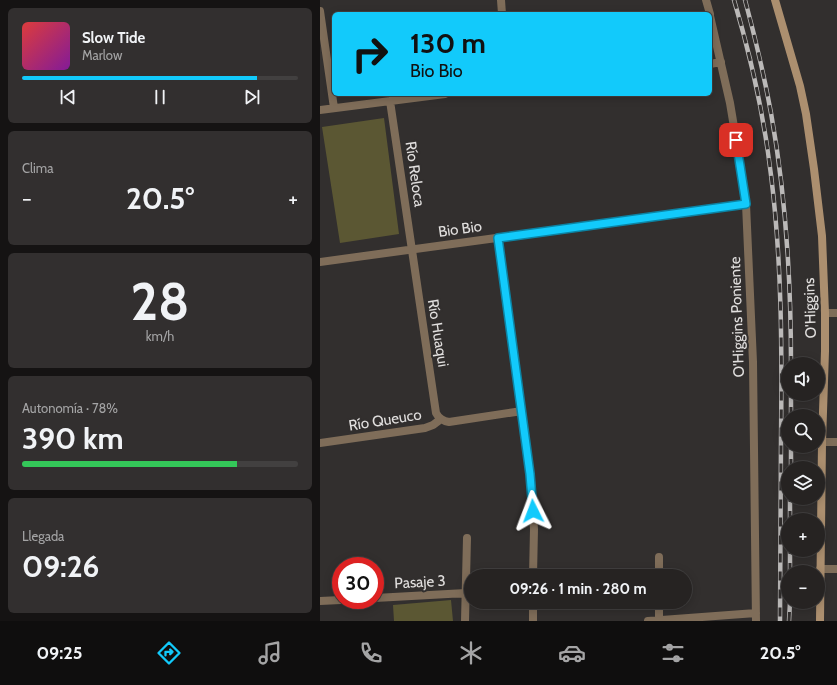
<!DOCTYPE html>
<html lang="es">
<head>
<meta charset="utf-8">
<style>
	body { margin:0; font-family:Cabin,sans-serif; background:#322f2f; color:#f1f3f6; height:100vh; display:flex; flex-direction:column; font-size:15px; white-space:nowrap }
	* { box-sizing:border-box; margin:0 }
	p { font-size:13px; color:#a4a4a5 }
	.icon { flex:none; width:22px; height:22px; fill:none; stroke:currentColor; stroke-width:2; stroke-linecap:round; stroke-linejoin:round }
	.map { position:relative; flex:1; overflow:hidden }
	.sheet { display:flex; flex-direction:column; gap:8px; padding:8px; background:#151313; width:320px }
	.sheet>* { flex:none }
	.hud { position:absolute; left:12px; top:12px; width:380px; height:84px; border-radius:6px; box-shadow:0 2px 10px #0003,0 0 0 1px #424040; background:#12cafb; color:#111; overflow:hidden }
	.tools { position:absolute; left:461px; top:357px; display:grid; gap:8px }
	.tools a { display:grid; place-items:center; width:44px; height:44px; border-radius:50%; background:#262322; box-shadow:0 2px 10px #0003,0 0 0 1px #424040; font-size:20px }
	.speed { position:absolute; left:12px; top:557px; display:flex; gap:8px; font-size:20px; font-weight:700; text-align:center }
	.speed>* { display:grid; place-content:center; width:52px; height:52px; border-radius:50%; background:#262322; box-shadow:0 2px 10px #0003,0 0 0 1px #424040; line-height:1 }
	.speed .limit { border:6px solid #d22; background:#fff; color:#111 }
	.pin { position:absolute; display:grid; place-items:center; width:34px; height:34px; color:#fff; margin:-17px; border-radius:8px; box-shadow:0 2px 6px #0006 }
	.me { position:absolute; width:44px; margin:-22px; rotate:357deg; stroke-linejoin:round; filter:drop-shadow(0 0 3px #0008) }
	.turn { display:flex; align-items:center; gap:14px; height:84px; padding:0 12px; font-size:18px }
	.turn .icon { width:52px; height:52px; stroke-width:2.5 }
	.turn b { display:block; font-size:28px; line-height:34px }
	.big { font-size:30px; font-weight:700; line-height:1.1 }
	.sheet .card { flex:1; display:flex; flex-direction:column; justify-content:center; gap:6px; min-width:0; padding:0 14px; border-radius:6px; background:#322f2f }
	.sheet .dial { align-items:center; gap:0 }
	.dial b { font-size:52px; line-height:1 }
	.song { display:flex; align-items:center; gap:12px }
	.cover { width:48px; height:48px; border-radius:6px; background:linear-gradient(135deg,hsl(0 70% 55%),hsl(290 70% 35%)) }
	.played { height:4px; border-radius:2px; background:linear-gradient(90deg,#12cafb 85%,#424040 85%) }
	.keys { display:flex; justify-content:space-around; direction:ltr }
	.heat { display:flex; justify-content:space-between; align-items:center; font-size:22px; direction:ltr }
	.charge { height:6px; border-radius:3px; background:linear-gradient(90deg,#34c759 78%,#424040 0) }
	.trip { position:absolute; left:144px; top:569px; width:228px; height:40px; border-radius:20px; background:#262322; box-shadow:0 2px 10px #0003,0 0 0 1px #424040; font-weight:700; line-height:40px; text-align:center }
	.dock { display:flex; height:64px; justify-content:space-around; align-items:center; background:#0f0e0e; color:#a4a4a5 }
	.dock .icon { width:28px; height:28px }
	.dock .current { color:#12cafb }
	.dock b { font-size:18px; color:#f1f3f6 }
	main { display:flex; flex:1; min-height:0 }
	.map>svg:first-child { display:block }
</style>
</head>
<body>
<main>
<section class="sheet">
<div class="card">
<div class="song"><i class="cover"></i><div><b>Slow Tide</b><p>Marlow</p></div></div>
<div class="played"></div>
<div class="keys"><svg class="icon" aria-label="previous" viewBox="0 0 24 24"><path d="M18 5L8 12l10 7zM5 5v14"/></svg><svg class="icon" aria-label="pause" viewBox="0 0 24 24"><path d="M8 5v14M16 5v14"/></svg><svg class="icon" aria-label="next" viewBox="0 0 24 24"><path d="M6 5l10 7-10 7zM19 5v14"/></svg></div>
</div>
<div class="card"><p>Clima</p>
<div class="heat"><a>−</a><b class="big">20.5°</b><a>+</a></div>
</div>
<div class="card dial"><b>28</b><p>km/h</p></div>
<div class="card"><p>Autonomía · 78%</p><b class="big">390 km</b><div class="charge"></div></div>
<div class="card"><p>Llegada</p><b class="big">09:26</b></div>
</section>
<div class="map">
<svg width="517" height="621" viewBox="0 0 517 621">
	<rect width="100%" height="100%" fill="#322f2e"/>
	<!-- green -->
	<path fill="#5b5733" d="M 64,118 L 79,234 L 20,243 L 2,127 Z
		M 131,600 L 133,621 L 74,621 L 73,605 Z"/>
	<g fill="none" stroke-linecap="round" stroke-linejoin="round">
		<!-- street -->
		<path stroke="#7f6d59" stroke-width="8" d="M 181,0 L 182,14
			M 386,0 L 390,14
			M 0,11 L 14,108
			M 390,16 L 410,103 L 418,151 L 426,204 L 433,362 L 436,621
			M 390,64 L 401,62
			M 70,101 L 116,413 C 119,419 123,421 129,422 L 202,411
			M 0,110 L 125,94
			M 178,238 L 210,473 L 214,529 L 213,576
			M 0,262 L 426,204
			M 505,313 L 517,313
			M 502,442 L 517,442
			M 0,443 L 105,428 L 113,425 L 121,419
			M 500,569 L 517,569
			M 339,576 L 339,557
			M 55,598 L 146,593
			M 0,601 L 21,600
			M 145,621 L 147,538
			M 213,621 L 213,602
			M 328,621 L 436,613
			M 339,621 L 339,602"/>
		<!-- secondary -->
		<path stroke="#ac8f6f" stroke-width="8" d="M 455,0 L 480,86 L 486,114 L 494,169 L 502,236 L 505,313 L 505,351 L 502,442 L 500,621"/>
		<defs>
			<path id="rail" d="M 414,0 C 431,57 444,116 451,175 C 462,263 462,351 461,439 C 461,499 460,560 460,621
				M 425,0 C 435,37 444,75 451,113 C 466,196 471,280 471,364
				M 471,416 L 471,394
				M 471,468 L 471,446
				M 470,520 L 470,498
				M 470,572 L 470,550
				M 469,621 L 470,602"/>
		</defs>
		<!-- rail casing -->
		<use href="#rail" stroke="#bbb9b8" stroke-width="4.5"/>
		<!-- rail -->
		<use href="#rail" stroke="#322f2e" stroke-width="3" stroke-dasharray="9" stroke-linecap="butt"/>
	</g>
	<g fill="none" stroke-linecap="round" stroke-linejoin="round">
		<defs>
			<path id="route" d="M 213,511 L 210,474 L 178,238 L 426,204 L 416,140"/>
		</defs>
		<!-- route casing -->
		<use href="#route" stroke="#0c83a3" stroke-width="10"/>
		<!-- route -->
		<use href="#route" stroke="#12cafb" stroke-width="7"/>
	</g>
	<g text-anchor="middle" dominant-baseline="central" stroke-width="4" stroke-linejoin="round" paint-order="stroke">
		<!-- street labels -->
		<g font-size="15" fill="#e1dfde" stroke="#322f2e">
			<text transform="translate(95 174) rotate(82)">Río Reloca</text>
			<text transform="translate(140 229) rotate(-8)">Bio Bio</text>
			<text transform="translate(490 308) rotate(-92)">O'Higgins</text>
			<text transform="translate(417 317) rotate(-92)">O'Higgins Poniente</text>
			<text transform="translate(118 333) rotate(81)">Río Huaqui</text>
			<text transform="translate(65 420) rotate(-9)">Río Queuco</text>
			<text transform="translate(100 582) rotate(-3)">Pasaje 3</text>
		</g>
	</g>
</svg>
<div class="tools">
<a><svg class="icon" aria-label="sound" viewBox="0 0 24 24"><path d="M4 9h4l5-4v14l-5-4H4zM17 9q2 3 0 6"/></svg></a>
<a><svg class="icon" aria-label="search" viewBox="0 0 24 24"><circle cx="10" cy="10" r="6"/><path d="M15 15l6 6"/></svg></a>
<a><svg class="icon" aria-label="layers" viewBox="0 0 24 24"><path d="M12 4l9 5-9 5-9-5zM3 14l9 5 9-5"/></svg></a>
<a>+</a>
<a>−</a>
</div>
<div class="speed"><div class="limit">30</div></div>
<div class="pin" style="left:416px;top:140px;background:#d93025"><svg class="icon" aria-label="arrive" viewBox="0 0 24 24"><path d="M6 21V4h12l-3 4 3 4H6"/></svg></div>
<svg class="me" style="left:213px;top:511px" viewBox="-20 -20 40 40"><path d="M0-17L14 15 0 8-14 15z" fill="#12cafb" stroke="#fff" stroke-width="4"/></svg>
<div class="trip">09:26 · 1 min · 280 m</div>
<div class="hud">
<div class="turn"><svg class="icon" aria-label="right" viewBox="0 0 24 24"><path d="M7 20v-9h11M14 6l5 5-5 5"/></svg><div><b>130 m</b>Bio Bio</div></div>
</div>
</div>
</main>
<nav class="dock">
<b>09:25</b>
<svg class="icon current" aria-label="directions" viewBox="0 0 24 24"><path d="M12 3l9 9-9 9-9-9zM9 14v-3h6M13 9l2 2-2 2"/></svg>
<svg class="icon" aria-label="music" viewBox="0 0 24 24"><path d="M9 18V5l10-2v13"/><circle cx="6" cy="18" r="3"/><circle cx="16" cy="16" r="3"/></svg>
<svg class="icon" aria-label="phone" viewBox="0 0 24 24"><path d="M5 4h4l2 5-3 2q2 4 5 5l2-3 5 2v4C11 20 4 13 5 4z"/></svg>
<svg class="icon" aria-label="climate" viewBox="0 0 24 24"><path d="M12 3v18M4 7l16 10M4 17L20 7"/></svg>
<svg class="icon" aria-label="car" viewBox="0 0 24 24"><path d="M5 17H2v-5l4-1 3-4h7l3 4 3 1v5h-3M9 17h6M6 11h13"/><circle cx="7" cy="17" r="2"/><circle cx="17" cy="17" r="2"/></svg>
<svg class="icon" aria-label="filters" viewBox="0 0 24 24"><path d="M4 7h16M4 17h16"/><circle cx="9" cy="7" r="2"/><circle cx="15" cy="17" r="2"/></svg>
<b>20.5°</b>
</nav>
</body>
</html>
